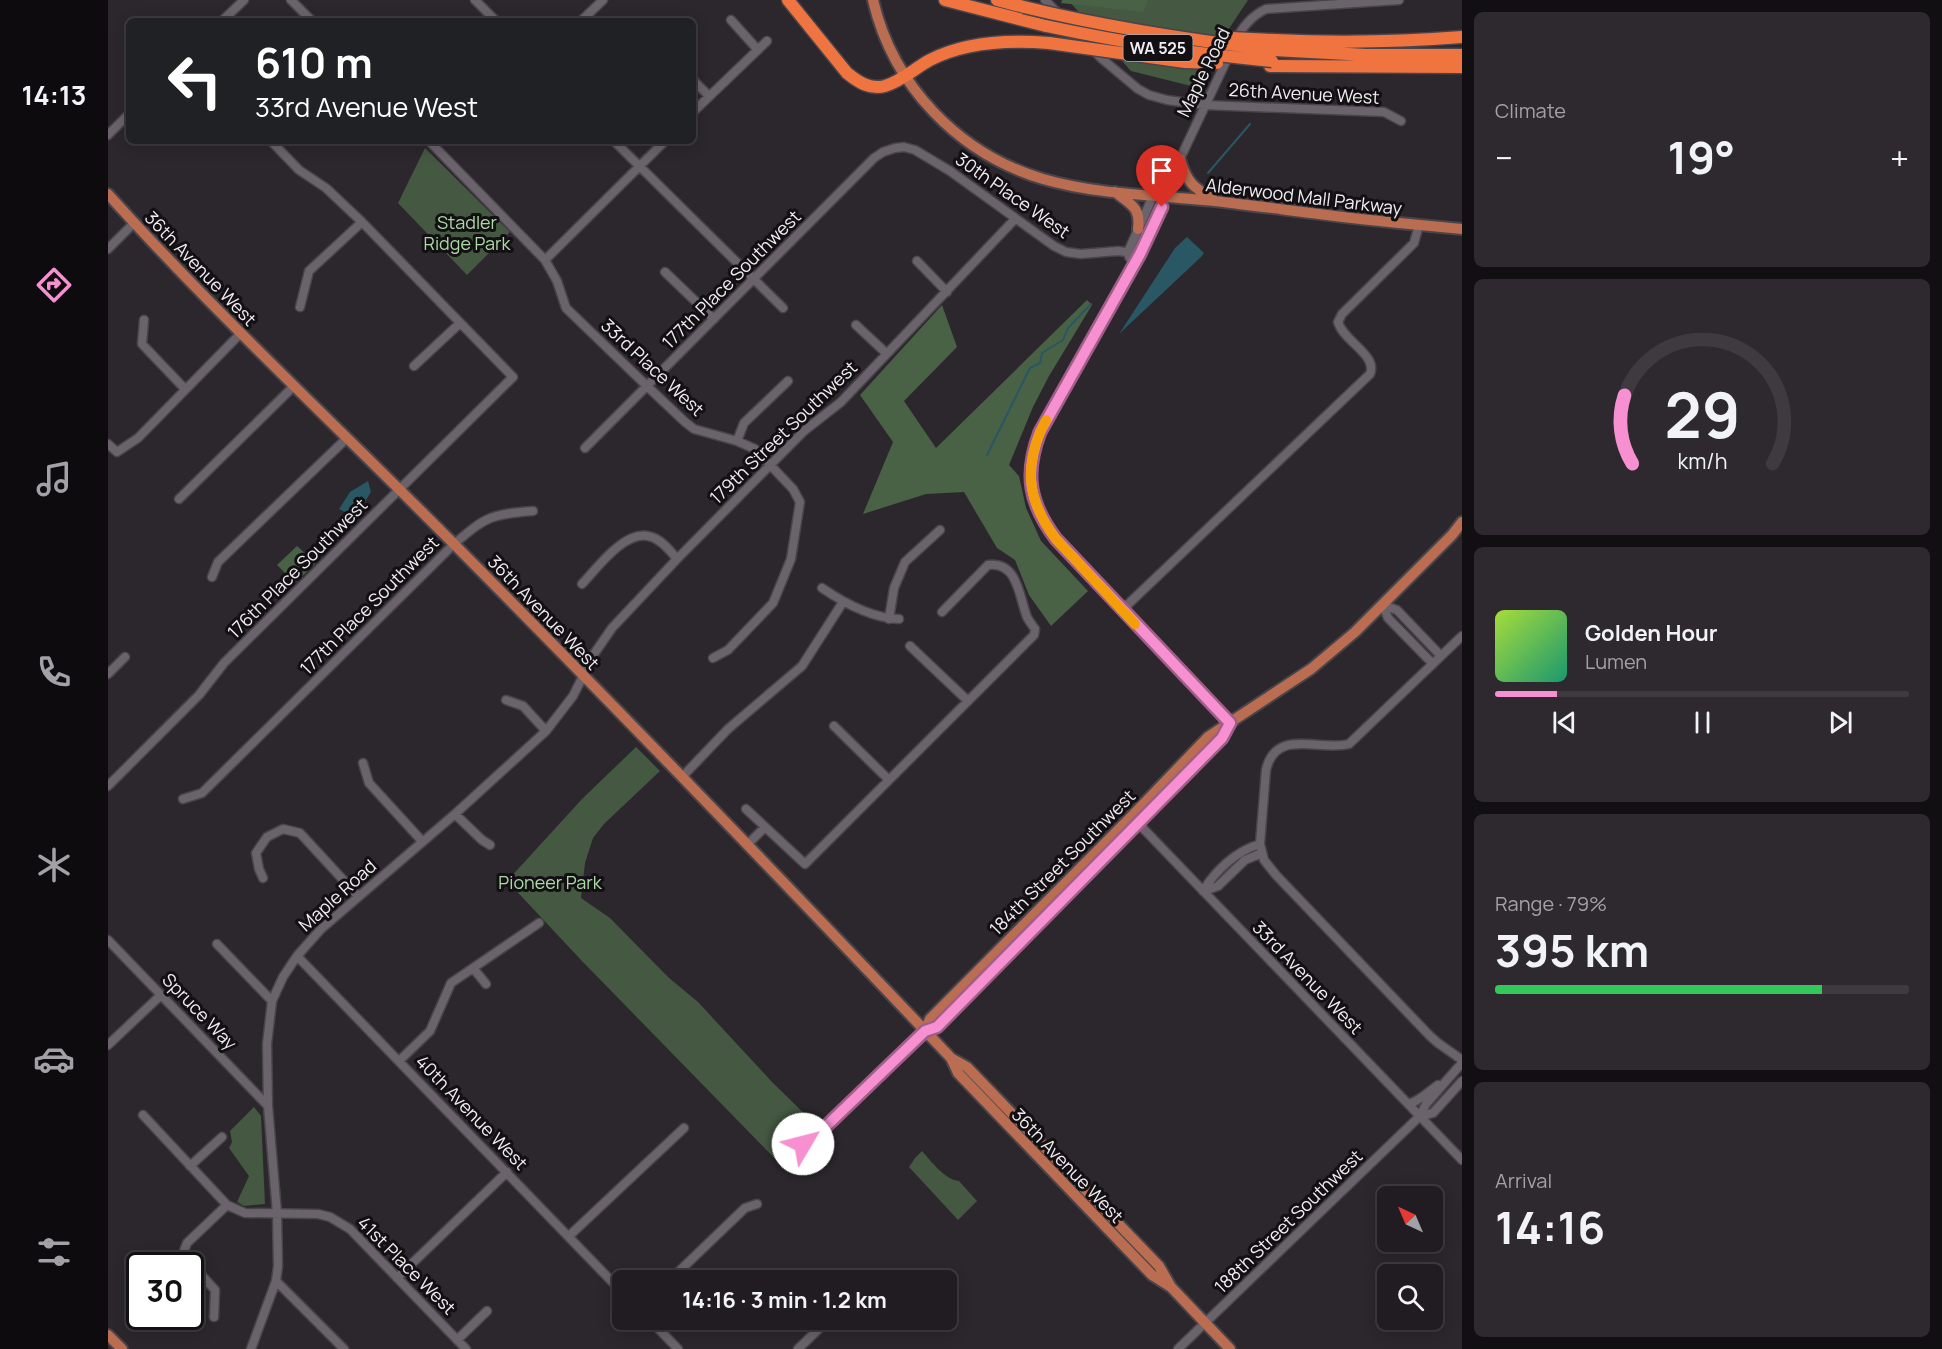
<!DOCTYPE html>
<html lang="en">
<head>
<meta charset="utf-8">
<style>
	body { margin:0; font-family:Manrope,sans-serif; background:#2d292f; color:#f1f3f6; height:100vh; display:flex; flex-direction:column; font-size:22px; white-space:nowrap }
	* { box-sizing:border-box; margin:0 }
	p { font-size:20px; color:#a2a1a5 }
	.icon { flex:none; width:33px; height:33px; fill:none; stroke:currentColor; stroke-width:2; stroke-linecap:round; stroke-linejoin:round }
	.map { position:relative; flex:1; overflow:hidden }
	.panel { display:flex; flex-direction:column; gap:12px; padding:12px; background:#120f13; width:480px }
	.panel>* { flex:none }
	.hud { position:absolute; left:18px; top:18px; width:570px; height:126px; border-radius:9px; box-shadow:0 3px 15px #0003,0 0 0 2px #3e3a40; background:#202124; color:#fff; overflow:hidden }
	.needle { width:39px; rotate:316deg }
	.buttons { position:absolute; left:1269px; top:1186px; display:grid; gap:12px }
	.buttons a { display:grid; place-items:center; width:66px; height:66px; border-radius:9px; background:#211c22; box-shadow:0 3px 15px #0003,0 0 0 2px #3e3a40; font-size:30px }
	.speed { position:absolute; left:18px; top:1252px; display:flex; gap:12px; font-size:30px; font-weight:700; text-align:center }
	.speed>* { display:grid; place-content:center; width:78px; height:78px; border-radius:50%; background:#211c22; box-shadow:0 3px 15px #0003,0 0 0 2px #3e3a40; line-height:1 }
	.speed .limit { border:3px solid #111; border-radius:9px; background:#fff; color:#111 }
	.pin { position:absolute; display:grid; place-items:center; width:51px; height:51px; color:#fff; margin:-62px -26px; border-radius:50% 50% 50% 0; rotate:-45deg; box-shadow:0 0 6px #0007 }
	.pin .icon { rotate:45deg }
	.me { position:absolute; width:66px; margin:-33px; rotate:53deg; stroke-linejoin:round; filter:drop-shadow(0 0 4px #0008) }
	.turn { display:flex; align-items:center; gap:21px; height:126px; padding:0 30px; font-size:27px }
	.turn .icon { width:78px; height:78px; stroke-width:2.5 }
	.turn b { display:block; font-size:42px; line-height:51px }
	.big { font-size:45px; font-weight:700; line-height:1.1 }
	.panel .tile { flex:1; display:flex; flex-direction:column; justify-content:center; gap:9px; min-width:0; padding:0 21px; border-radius:9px; background:#2d292f }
	.panel .dial { align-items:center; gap:0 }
	.dial svg { height:156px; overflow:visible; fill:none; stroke:#3e3a40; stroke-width:7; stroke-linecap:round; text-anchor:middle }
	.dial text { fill:#f1f3f6; stroke:none }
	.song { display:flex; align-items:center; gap:18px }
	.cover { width:72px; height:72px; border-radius:9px; background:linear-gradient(135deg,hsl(80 70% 55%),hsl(160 70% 35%)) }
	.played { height:6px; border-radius:3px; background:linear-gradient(90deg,#f690d0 15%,#3e3a40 15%) }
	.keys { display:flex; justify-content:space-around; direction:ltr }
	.heat { display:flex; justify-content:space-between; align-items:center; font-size:33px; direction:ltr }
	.charge { height:9px; border-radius:4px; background:linear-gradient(90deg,#34c759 79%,#3e3a40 0) }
	.trip { position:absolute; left:504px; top:1270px; width:345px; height:60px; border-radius:9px; background:#211c22; box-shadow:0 3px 15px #0003,0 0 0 2px #3e3a40; font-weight:700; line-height:60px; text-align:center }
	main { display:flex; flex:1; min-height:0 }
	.menu { display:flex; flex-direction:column; width:108px; justify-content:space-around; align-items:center; background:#0d0b0e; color:#a2a1a5 }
	.menu .icon { width:42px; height:42px }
	.menu .current { color:#f690d0 }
	.menu b { font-size:27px; color:#f1f3f6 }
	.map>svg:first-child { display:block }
</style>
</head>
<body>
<main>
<nav class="menu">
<b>14:13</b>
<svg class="icon current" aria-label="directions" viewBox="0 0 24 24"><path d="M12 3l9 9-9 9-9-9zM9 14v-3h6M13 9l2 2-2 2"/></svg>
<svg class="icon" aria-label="music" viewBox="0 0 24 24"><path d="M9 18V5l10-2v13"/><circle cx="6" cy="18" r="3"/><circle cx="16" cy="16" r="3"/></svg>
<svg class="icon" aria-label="phone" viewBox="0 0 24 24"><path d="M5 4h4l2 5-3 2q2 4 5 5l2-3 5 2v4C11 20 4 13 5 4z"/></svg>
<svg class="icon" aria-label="climate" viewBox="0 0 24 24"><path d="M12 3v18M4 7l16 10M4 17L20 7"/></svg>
<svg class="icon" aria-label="car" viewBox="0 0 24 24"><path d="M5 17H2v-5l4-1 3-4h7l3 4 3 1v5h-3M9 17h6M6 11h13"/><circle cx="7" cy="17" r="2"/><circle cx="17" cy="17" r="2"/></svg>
<svg class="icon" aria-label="filters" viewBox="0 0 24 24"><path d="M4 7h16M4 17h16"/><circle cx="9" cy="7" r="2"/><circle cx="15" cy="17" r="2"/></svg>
</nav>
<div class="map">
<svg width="1354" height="1349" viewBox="0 0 1354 1349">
	<rect width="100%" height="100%" fill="#2c262d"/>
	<!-- green -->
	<path fill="#445842" d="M 960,0 L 1140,0 L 1083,86 L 1023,71 Z
		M 317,148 L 402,232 L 359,275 L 290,203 Z
		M 528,747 L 552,771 L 496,824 L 485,838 L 477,863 L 473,898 L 502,918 L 560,977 L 590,1002 L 665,1083 L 709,1126 L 703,1131 C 690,1122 681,1121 669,1133 L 670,1147 L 679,1158 L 673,1165 L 473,960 L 399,881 L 474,799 Z
		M 146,1107 L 153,1116 L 157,1204 L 136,1206 L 129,1202 L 141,1176 L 121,1148 L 124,1142 L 122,1131 Z
		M 814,1151 C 823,1161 837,1180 851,1181 L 869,1201 L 850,1220 L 801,1167 L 807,1158 Z"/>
	<!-- forest -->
	<path fill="#496246" d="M 954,0 L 1040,0 L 1035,12 L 953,3 Z
		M 979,300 L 984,305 L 941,376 L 925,407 L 901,465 L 911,476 L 918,508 L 933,541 L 980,591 L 943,626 L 921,595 L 907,560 L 889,548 L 856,492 L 818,494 L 755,514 L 785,442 L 752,395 L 834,305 L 849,347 L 796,401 L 828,448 Z
		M 189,546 L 208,563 L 187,583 L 169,565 Z"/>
	<!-- water -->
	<path fill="#295764" d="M 1079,237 L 1096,253 L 1093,257 L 1011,334 L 1067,248 Z
		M 260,481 L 263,492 L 255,505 L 241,514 L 231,509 L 242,492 Z"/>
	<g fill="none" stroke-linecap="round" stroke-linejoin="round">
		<!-- stream -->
		<path stroke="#295764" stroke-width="2" d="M 1100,173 L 1142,124
			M 879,455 L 922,368 L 932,363 L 934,353 L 955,340 L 960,328 L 983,304"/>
		<defs>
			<path id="minor" d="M 183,0 L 204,21
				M 367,0 L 388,21
				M 937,0 L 993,58 L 1030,89 L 1041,95 L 1059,100 L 1096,105 L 1276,112 L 1293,121
				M 623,20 L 650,50
				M 114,21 L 136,0
				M 473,21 L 495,0
				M 1127,42 C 1134,27 1143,16 1158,9 L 1291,0
				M 1122,53 L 1062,180 L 1058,197 L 1032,254 L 932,432 C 916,474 921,503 948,539 L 1122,723
				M 585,80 L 601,96
				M 585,112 L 659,41
				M 0,135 L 21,114
				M 321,141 L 437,260 L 449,281 L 458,308 L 540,387 L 577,422 L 586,429 L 629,441 L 647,449 L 685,489 L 692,502 L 683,559 L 665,603 L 620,650 L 605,658
				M 506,141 L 675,308
				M 0,249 L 26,223
				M 1021,257 L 1020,252 L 1045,196 L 1061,182
				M 437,260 L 557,141
				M 809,261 L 839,292
				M 557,272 L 606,319
				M 192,307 L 201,271 L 254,222
				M 36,320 L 34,344 L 77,389
				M 748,325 L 778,353
				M 306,366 L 351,324
				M 629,441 L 636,423 L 680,381
				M 0,444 L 9,452 L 30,438 L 133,333
				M 477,448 L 766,158 L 775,152 L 787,148 L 796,147 L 807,150 L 842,171 L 946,246 L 958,252 L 973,254 L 1010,251 L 1032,254
				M 71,499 L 186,386
				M 104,577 L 110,562 L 239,438
				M 474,584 C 489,568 516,531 540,536 C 552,538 562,550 569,559
				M 714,588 C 736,603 763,618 791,619
				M 1275,605 L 1289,610 L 1333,656
				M 1275,605 L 1280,618 L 1325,664
				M 1014,610 L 1262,374 C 1270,355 1235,341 1230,322 L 1234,314 L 1306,243 L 1311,225
				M 781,619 L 786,588 L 797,562 L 832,530
				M 1354,636 L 1241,744 C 1212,752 1168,727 1158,770 L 1152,844 L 1156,860 L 1168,875 L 1322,1036 L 1330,1043 L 1354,1060
				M 802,646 L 860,701
				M 0,674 L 17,657
				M 398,700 L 415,706 L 438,731
				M 726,726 L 781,780
				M 255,763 L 261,783 L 314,841
				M 574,777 L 620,729 L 694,666 L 735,602
				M 0,786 L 91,695 L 116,663 L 405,377 L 254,222 L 218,188 L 191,170 L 163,141
				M 75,799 L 94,793 L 346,544 C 378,517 382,514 425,511
				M 638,809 L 697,864 L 926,635 L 927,629 C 924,625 921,621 919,617 C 911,597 910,561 880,565 L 834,612
				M 347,814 L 374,840 L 382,845
				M 1028,821 L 1354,1160
				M 639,845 L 656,828
				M 155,878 L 151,869 L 148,853 L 159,837 L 175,829 L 192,833 L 250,896
				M 1095,891 C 1108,870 1128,851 1152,844
				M 1096,891 L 1110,886 L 1137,860 L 1154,853
				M 0,940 L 160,1106
				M 109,944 L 164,1001
				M 189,956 L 514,1292
				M 365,968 L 378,984
				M 0,1045 L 53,995
				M 291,1061 L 322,1031 L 343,983 L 431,923
				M 1301,1104 C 1313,1100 1320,1092 1330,1085
				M 35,1115 L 119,1205 L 137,1213 L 210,1214 L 222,1217 L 242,1229 L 358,1349
				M 1312,1116 L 1325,1113 L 1354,1081
				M679 1143a8 8 0 1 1 16 0a8 8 0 1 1-16 0Z
				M 695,1142 L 710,1134 L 817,1031
				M 82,1166 L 114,1137
				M 461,1236 L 576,1128
				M 289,1278 L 399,1172
				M 168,1281 L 236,1349
				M 561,1281 L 637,1208 L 649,1204
				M 106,1317 L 107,1290 L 80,1260 L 76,1251 L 79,1243 L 119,1205
				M 542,1320 L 570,1349
				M 349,1340 L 379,1311
				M 143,1349 L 168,1281 L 170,1266 L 169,1213 L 160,1106 L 159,1044 L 164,1001 L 175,977 L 189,956 L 213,929 L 347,814 L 438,731 L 465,696 L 486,654 L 504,628 L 569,559 L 696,431 L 733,402 L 907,219
				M 690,1349 L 720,1320
				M 1070,1349 L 1312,1116 L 1318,1104 L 1354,1063"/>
			<path id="major" d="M 765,0 C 785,86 851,154 935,179 C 990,195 1049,195 1106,201 C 1167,208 1229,217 1291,223 C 1312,225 1333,227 1354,229
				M 1072,159 C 1079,183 1085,187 1106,200
				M 1007,192 C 1023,204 1033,208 1030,229
				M 0,194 C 110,316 230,427 345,543 C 514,713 679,885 843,1058 L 850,1073 L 1044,1275 L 1063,1287
				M 817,1031 L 822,1019 L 1023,817 L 1100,737 L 1203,669 L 1247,632 L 1344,535 L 1354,522
				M 817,1031 L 829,1027 L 1114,738 L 1122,724
				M 843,1058 L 859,1067 L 1051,1266 L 1063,1287 L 1122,1349
				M 0,1335 L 14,1349"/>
			<path id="highway" d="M 680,0 L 739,73 C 750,82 762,90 777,86 C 794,81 807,68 822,60 C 857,42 903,40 941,43
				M 837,0 L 938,26
				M 889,0 L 916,7
				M 1166,40 C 1229,43 1291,42 1354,37
				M 1166,50 L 1258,55 L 1354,55
				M 1162,66 L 1354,67"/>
		</defs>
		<!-- minor casing -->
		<use href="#minor" stroke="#49444a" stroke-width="11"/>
		<!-- major casing -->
		<use href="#major" stroke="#49444a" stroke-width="14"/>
		<!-- highway casing -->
		<use href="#highway" stroke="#49444a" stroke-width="15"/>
		<!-- minor -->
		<use href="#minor" stroke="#6a636b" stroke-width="8"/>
		<!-- major -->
		<use href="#major" stroke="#ba6d51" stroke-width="10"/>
		<!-- highway -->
		<use href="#highway" stroke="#f0743f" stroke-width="12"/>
		<defs>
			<path id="highway-bridge" d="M 916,7 C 998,27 1081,40 1166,50
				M 938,26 C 1013,42 1087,54 1164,61
				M 1123,38 L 1166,40
				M 941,43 L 1077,62 L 1109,63"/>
		</defs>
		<!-- highway-bridge casing -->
		<use href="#highway-bridge" stroke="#49444a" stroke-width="15" stroke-linecap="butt"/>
		<!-- highway-bridge -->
		<use href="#highway-bridge" stroke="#f0743f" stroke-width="12"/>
	</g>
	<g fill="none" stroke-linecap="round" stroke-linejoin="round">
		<defs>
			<path id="route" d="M 695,1144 L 695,1142 L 710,1134 L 817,1031 L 829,1027 L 1114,738 L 1122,723 L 948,539 C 921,503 916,474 932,432 L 1032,254 L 1054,207"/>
		</defs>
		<!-- route casing -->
		<use href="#route" stroke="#a05e87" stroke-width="15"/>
		<!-- route -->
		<use href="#route" stroke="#f690d0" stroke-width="10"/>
		<!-- slow -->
		<path stroke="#f59e0b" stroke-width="10" d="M 938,420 C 915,464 918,499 948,539 L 1027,624"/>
	</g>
	<g text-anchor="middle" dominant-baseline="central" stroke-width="6" stroke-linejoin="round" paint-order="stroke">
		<!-- shield labels -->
		<rect fill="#131013" stroke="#aeaaae" stroke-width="1.5" x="1015.5" y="35" width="69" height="26" rx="4.5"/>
		<g font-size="16" font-weight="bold" fill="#f0ecf1">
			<text x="1050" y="48">WA 525</text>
		</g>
		<!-- street labels -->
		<g font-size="18" fill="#f0ecf1" stroke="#131013">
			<text transform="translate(1095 72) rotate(-64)">Maple Road</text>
			<text transform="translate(1196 93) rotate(3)">26th Avenue West</text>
			<text transform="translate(905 195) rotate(35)">30th Place West</text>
			<text transform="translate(1196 196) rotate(7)">Alderwood Mall Parkway</text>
			<text transform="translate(93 268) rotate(46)">36th Avenue West</text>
			<text transform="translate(623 279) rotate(-45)">177th Place Southwest</text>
			<text transform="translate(545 367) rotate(43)">33rd Place West</text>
			<text transform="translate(675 432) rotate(-44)">179th Street Southwest</text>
			<text transform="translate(189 568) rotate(-45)">176th Place Southwest</text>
			<text transform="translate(261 605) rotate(-45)">177th Place Southwest</text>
			<text transform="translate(436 612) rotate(46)">36th Avenue West</text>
			<text transform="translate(954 862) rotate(-45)">184th Street Southwest</text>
			<text transform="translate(229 895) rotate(-42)">Maple Road</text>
			<text transform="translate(1200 977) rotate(46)">33rd Avenue West</text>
			<text transform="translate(92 1011) rotate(46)">Spruce Way</text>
			<text transform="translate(364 1112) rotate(46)">40th Avenue West</text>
			<text transform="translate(960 1165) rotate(46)">36th Avenue West</text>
			<text transform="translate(1180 1221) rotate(-44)">188th Street Southwest</text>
			<text transform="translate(299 1265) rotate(45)">41st Place West</text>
		</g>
		<!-- park labels -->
		<g font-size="18" fill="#acdaa7" stroke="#131013">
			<text x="359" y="222">Stadler<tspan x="359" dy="21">Ridge Park</tspan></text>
			<text x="442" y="882">Pioneer Park</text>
		</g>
	</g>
</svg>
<div class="buttons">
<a><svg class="needle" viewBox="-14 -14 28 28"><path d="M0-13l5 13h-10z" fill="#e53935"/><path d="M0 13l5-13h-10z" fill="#a2a1a5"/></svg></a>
<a><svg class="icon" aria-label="search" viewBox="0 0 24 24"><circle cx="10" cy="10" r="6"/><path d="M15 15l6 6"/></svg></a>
</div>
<div class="speed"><div class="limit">30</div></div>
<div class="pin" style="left:1054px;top:207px;background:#d93025"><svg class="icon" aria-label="arrive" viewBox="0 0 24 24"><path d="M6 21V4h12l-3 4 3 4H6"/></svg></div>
<svg class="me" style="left:695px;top:1144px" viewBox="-20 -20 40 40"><circle r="19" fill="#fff"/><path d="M0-13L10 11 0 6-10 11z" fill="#f690d0"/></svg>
<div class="trip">14:16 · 3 min · 1.2 km</div>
<div class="hud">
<div class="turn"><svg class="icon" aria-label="left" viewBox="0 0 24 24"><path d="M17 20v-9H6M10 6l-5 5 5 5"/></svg><div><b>610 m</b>33rd Avenue West</div></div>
</div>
</div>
<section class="panel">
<div class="tile"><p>Climate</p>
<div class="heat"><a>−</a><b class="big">19°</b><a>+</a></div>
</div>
<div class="tile dial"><svg viewBox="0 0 100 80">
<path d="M14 69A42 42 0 1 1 86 69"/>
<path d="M14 69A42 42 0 0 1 10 34" stroke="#f690d0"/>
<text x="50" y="56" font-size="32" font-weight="700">29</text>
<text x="50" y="72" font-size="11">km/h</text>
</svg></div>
<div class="tile">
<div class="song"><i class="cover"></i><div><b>Golden Hour</b><p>Lumen</p></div></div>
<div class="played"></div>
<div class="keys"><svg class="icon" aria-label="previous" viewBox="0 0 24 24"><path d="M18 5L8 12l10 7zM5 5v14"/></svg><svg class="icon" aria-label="pause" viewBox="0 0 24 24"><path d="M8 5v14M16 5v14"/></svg><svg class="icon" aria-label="next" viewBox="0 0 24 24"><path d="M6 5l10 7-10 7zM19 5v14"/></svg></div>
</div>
<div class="tile"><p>Range · 79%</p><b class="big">395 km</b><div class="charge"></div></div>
<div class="tile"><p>Arrival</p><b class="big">14:16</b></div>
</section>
</main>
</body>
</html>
